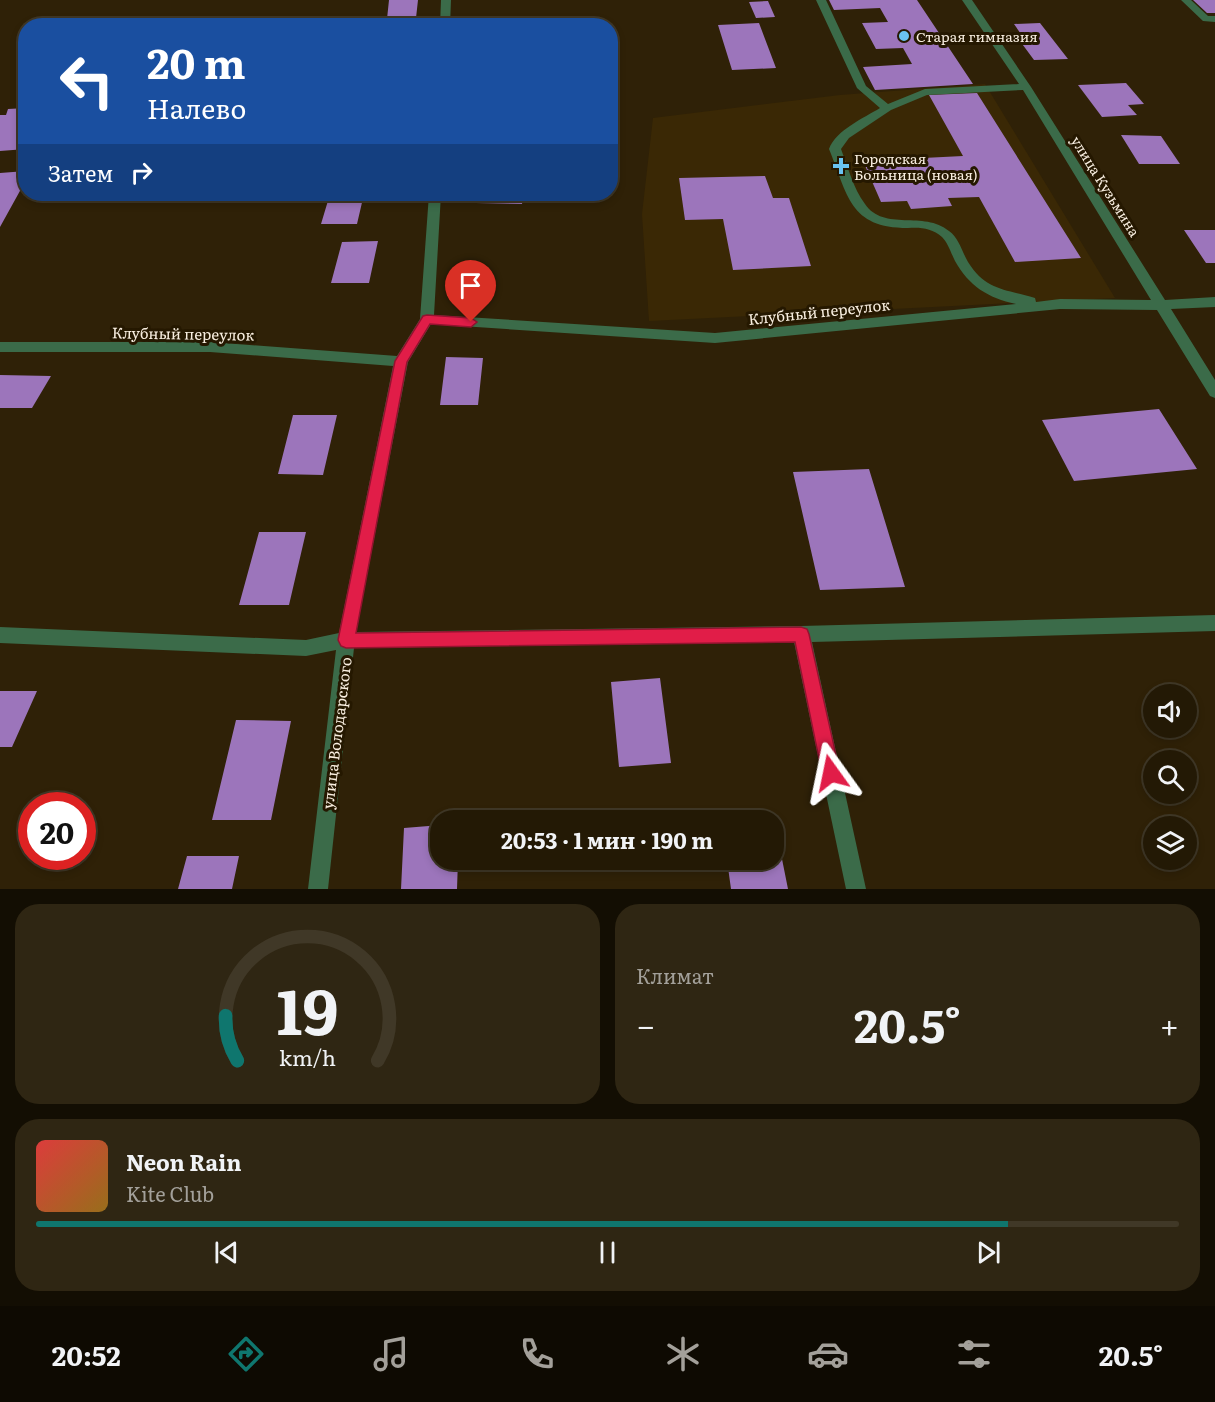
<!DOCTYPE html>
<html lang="ru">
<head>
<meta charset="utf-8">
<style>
	body { margin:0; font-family:Literata,serif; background:#2f2613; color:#f1f3f6; height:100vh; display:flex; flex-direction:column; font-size:22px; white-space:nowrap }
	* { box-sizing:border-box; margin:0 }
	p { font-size:20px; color:#a3a09a }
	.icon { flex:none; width:33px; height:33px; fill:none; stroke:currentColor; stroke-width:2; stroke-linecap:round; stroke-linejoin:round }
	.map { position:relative; height:889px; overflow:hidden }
	.sheet { display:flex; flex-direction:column; gap:15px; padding:15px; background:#130e03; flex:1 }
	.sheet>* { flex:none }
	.hud { position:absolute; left:18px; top:18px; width:600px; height:183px; border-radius:24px; box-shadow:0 3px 9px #0003,0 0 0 2px #403827; background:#1a4fa0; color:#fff; overflow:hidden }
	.controls { position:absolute; left:1143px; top:684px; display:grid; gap:12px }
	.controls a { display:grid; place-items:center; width:54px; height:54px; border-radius:50%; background:#231905; box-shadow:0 3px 9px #0003,0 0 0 2px #403827; font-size:30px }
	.speed { position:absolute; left:18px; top:792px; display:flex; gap:12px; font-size:30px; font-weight:700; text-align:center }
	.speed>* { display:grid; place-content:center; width:78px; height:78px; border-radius:50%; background:#231905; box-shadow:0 3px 9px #0003,0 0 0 2px #403827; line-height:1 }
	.speed .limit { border:9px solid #d22; background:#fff; color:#111 }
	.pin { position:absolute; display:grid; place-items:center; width:51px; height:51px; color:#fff; margin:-62px -26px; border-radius:50% 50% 50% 0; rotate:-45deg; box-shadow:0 0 6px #0007 }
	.pin .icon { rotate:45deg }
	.me { position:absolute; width:66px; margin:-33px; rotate:348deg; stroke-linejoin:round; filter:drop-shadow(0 0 4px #0008) }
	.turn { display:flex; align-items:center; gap:21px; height:126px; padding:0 30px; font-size:27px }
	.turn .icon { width:78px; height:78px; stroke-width:2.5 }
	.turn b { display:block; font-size:42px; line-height:51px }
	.then { display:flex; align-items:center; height:57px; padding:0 30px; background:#0003; gap:12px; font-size:22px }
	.big { font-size:45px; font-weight:700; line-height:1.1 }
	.sheet .widget { flex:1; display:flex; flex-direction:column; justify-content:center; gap:9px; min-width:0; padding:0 21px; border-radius:24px; background:#2f2613 }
	.sheet .dial { align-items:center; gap:0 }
	.dial svg { height:156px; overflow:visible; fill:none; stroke:#403827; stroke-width:7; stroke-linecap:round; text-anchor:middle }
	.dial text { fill:#f1f3f6; stroke:none }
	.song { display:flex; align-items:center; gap:18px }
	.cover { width:72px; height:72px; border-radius:9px; background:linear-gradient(135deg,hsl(0 70% 55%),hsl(40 70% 35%)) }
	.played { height:6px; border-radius:3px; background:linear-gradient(90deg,#0f766e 85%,#403827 85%) }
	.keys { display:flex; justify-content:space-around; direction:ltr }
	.heat { display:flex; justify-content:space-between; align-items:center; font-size:33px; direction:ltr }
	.sheet .tiles { flex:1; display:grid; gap:15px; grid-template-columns:1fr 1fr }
	.widget:last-child { grid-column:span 2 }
	.trip { position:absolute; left:430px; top:810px; width:354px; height:60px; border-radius:24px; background:#231905; box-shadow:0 3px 9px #0003,0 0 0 2px #403827; font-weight:700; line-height:60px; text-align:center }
	.dock { display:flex; height:96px; justify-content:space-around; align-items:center; background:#0e0a02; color:#a3a09a }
	.dock .icon { width:42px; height:42px }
	.dock .on { color:#0f766e }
	.dock b { font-size:27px; color:#f1f3f6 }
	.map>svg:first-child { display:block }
</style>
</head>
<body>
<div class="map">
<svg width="1215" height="889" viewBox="0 0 1215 889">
	<rect width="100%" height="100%" fill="#2f2107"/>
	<!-- built -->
	<path fill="#3a2805" d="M 985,84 L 1115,298 L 649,321 L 642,214 L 653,118 L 840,95 Z"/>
	<!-- building -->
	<path fill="#9c75bb" d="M 389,0 L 418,0 L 416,18 L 387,19 Z
		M 829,0 L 917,0 L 973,84 L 875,90 L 863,67 L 912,64 L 903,48 L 876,49 L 862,23 L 888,22 L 880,8 L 834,10 Z
		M 1193,0 L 1215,0 L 1215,13 L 1207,13 Z
		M 768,1 L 775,17 L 756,18 L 749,2 Z
		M 759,23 L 776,68 L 732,70 L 718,25 Z
		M 1040,23 L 1068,59 L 1034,60 L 1017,37 L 1023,37 L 1014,24 Z
		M 1126,83 L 1144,104 L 1128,105 L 1137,115 L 1102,117 L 1078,85 Z
		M 977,93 L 1081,258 L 1015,262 L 979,197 L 948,198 L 952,206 L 911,209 L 907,201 L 881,202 L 863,161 L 963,156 L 929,95 Z
		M 26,108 L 26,149 L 0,151 L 0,115 L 6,115 L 8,109 Z
		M 1121,135 L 1161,136 L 1180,164 L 1139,164 Z
		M 26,171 L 26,180 L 0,227 L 0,173 Z
		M 765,176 L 773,198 L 789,198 L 811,266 L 733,270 L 723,219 L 685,220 L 679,178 Z
		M 330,194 L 364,194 L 357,224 L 321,224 Z
		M 477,194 L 524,194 L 522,204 L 476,203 Z
		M 1184,230 L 1215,230 L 1215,263 L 1206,263 Z
		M 378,241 L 369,283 L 331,283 L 342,242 Z
		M 446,357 L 483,358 L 478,405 L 440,405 Z
		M 0,375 L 51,376 L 32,408 L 0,408 Z
		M 1159,409 L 1197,469 L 1074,481 L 1042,420 Z
		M 293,415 L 337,415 L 323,475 L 278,474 Z
		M 869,469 L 905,587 L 820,590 L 793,472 Z
		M 259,532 L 306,532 L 289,605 L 239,605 Z
		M 660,678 L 671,763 L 619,767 L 611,682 Z
		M 0,691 L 37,691 L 12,747 L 0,747 Z
		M 236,720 L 291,721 L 271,820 L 212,820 Z
		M 441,825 L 441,860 L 458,860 L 457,889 L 401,889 L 404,828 Z
		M 774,849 L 780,849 L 788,889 L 731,889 L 727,860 L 774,860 Z
		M 187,856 L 239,856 L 232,889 L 178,889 Z"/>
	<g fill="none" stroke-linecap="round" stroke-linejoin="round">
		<!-- minor -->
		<path fill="#3b6b49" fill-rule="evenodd" d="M 441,0 L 451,0 L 450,26 L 440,26 Z
			M 816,0 L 826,0 L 866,86 L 888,104 L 925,89 L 1019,84 L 962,0 L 972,0 L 1031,87 L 1165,300 L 1215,297 L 1215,307 L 1171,309 L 1215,380 L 1215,398 L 1210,396 L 1157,310 L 1060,309 L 715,343 L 431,324 L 408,362 L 356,632 L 801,626 L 1215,615 L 1215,631 L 812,642 L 866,889 L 846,889 L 794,642 L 354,648 L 328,889 L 308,889 L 336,650 L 306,656 L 0,643 L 0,627 L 306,640 L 339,633 L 393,366 L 210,352 L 0,352 L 0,342 L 210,342 L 397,356 L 420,319 L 429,194 L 441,194 L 434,315 L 715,333 L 1016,304 C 988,298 969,286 955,261 C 951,253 948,243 942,237 C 932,228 920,227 908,228 C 849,228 848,195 829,149 C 836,130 864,118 880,108 L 857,88 ZM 1023,90 L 1151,300 L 1060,299 L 1036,302 L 1035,298 C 1006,289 986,291 968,262 C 962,252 959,238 949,231 C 924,210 884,232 865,204 C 853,188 848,167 841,149 L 849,138 L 891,110 L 927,95 Z
			M 1181,0 L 1191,0 L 1208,16 L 1215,16 L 1215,22 L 1203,21 Z"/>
	</g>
	<!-- route -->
	<path fill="#e11d48" stroke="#92132f" stroke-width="1.5" d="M 427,315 L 471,318 L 477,322 L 471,327 L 430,324 L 407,362 L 356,633 L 801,627 L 807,629 L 809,634 L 840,773 L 838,779 L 831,782 L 825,779 L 822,773 L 795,642 L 346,648 L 341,646 L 338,640 L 395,361 L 423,316 Z"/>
	<!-- markers -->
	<g fill="#6ac3f1" stroke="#251800" stroke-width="2">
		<circle cx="904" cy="36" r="6"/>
		<path d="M838 157h6v6h6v6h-6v6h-6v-6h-6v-6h6z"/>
	</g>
	<g text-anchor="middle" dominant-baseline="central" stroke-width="6" stroke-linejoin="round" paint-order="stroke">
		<!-- far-poi labels -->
		<g font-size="14" fill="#f9efe0" stroke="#251800" text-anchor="start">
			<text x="916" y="36">Старая гимназия</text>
			<text x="854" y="158">Городская<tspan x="854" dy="16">Больница (новая)</tspan></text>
		</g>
		<!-- far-street labels -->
		<g font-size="14" fill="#f9efe0" stroke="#251800">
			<text transform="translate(1106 186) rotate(58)">улица Кузьмина</text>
		</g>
		<!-- street labels -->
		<g font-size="15" fill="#f9efe0" stroke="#251800">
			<text transform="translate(819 311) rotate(-6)">Клубный переулок</text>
			<text transform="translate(183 333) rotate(1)">Клубный переулок</text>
			<text transform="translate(336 733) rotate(-83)">улица Володарского</text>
		</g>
	</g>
</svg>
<div class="controls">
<a><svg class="icon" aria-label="sound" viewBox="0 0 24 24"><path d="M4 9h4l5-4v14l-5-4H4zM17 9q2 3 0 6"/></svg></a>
<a><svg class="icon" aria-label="search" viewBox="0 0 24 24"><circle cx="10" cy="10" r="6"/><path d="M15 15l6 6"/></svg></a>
<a><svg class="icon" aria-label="layers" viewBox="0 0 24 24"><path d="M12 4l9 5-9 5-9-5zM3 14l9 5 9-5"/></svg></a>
</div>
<div class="speed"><div class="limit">20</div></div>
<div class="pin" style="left:471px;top:322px;background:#d93025"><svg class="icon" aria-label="arrive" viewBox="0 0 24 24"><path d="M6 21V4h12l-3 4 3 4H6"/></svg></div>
<svg class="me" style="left:831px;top:773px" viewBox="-20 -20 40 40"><path d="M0-17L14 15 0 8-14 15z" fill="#e11d48" stroke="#fff" stroke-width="4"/></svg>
<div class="trip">20:53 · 1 мин · 190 m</div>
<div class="hud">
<div class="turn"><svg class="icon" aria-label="left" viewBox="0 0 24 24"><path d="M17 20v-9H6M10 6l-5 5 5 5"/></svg><div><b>20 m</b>Налево</div></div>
<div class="then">Затем<svg class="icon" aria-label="right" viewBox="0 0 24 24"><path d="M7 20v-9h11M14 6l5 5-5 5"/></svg></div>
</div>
</div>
<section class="sheet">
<div class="tiles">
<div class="widget dial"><svg viewBox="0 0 100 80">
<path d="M14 69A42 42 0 1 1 86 69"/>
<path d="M14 69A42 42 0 0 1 8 46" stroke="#0f766e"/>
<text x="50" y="56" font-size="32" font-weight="700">19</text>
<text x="50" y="72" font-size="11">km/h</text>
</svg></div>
<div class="widget"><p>Климат</p>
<div class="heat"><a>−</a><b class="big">20.5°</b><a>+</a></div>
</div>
<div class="widget">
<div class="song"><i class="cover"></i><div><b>Neon Rain</b><p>Kite Club</p></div></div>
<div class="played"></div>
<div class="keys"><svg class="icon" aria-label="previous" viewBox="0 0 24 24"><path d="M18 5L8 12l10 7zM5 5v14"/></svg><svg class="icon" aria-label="pause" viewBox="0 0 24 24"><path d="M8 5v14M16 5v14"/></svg><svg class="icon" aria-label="next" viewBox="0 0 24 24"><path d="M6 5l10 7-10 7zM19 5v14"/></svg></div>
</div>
</div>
</section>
<nav class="dock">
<b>20:52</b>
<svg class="icon on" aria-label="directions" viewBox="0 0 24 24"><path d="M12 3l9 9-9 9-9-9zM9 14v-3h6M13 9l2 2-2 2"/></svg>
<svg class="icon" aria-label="music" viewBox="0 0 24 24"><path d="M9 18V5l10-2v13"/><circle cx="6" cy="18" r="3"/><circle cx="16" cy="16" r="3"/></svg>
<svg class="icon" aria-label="phone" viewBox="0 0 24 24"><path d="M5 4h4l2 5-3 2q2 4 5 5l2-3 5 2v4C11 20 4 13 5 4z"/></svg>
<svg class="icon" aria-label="climate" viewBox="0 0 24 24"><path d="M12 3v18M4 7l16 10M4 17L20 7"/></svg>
<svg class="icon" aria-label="car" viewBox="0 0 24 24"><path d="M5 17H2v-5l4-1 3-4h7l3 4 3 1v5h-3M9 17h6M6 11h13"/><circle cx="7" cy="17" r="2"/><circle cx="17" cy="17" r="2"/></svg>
<svg class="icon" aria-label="filters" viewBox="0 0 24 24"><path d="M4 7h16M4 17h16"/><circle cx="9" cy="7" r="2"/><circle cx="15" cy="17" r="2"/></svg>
<b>20.5°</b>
</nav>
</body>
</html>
